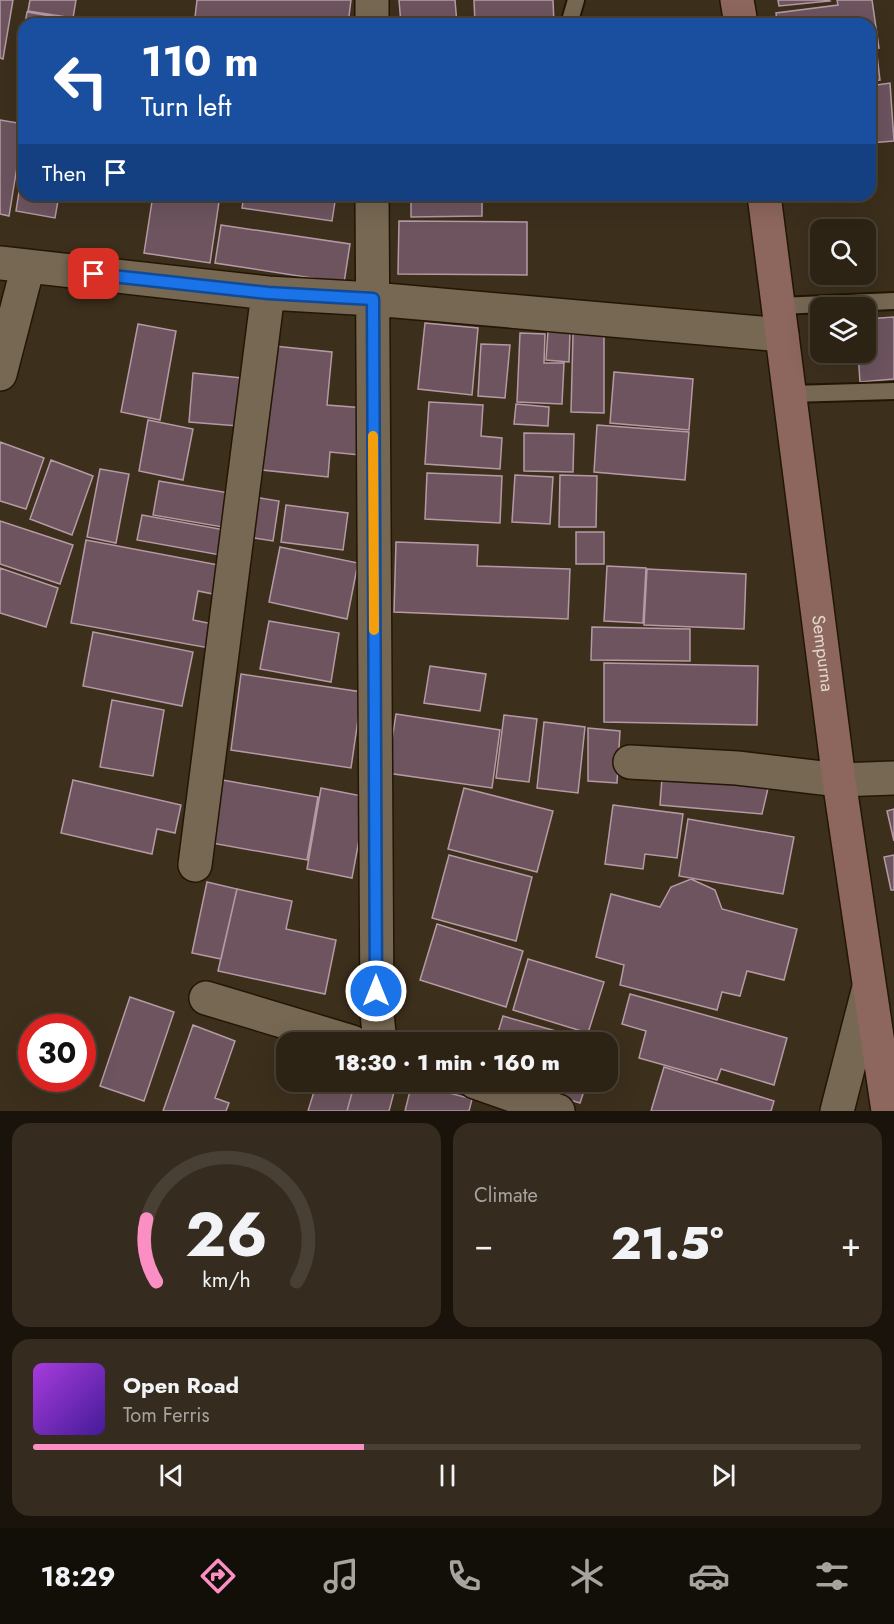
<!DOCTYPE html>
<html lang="en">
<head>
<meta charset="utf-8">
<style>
	body { margin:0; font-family:Jost,sans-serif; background:#352b1e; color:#f1f3f6; height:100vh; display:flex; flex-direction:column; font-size:22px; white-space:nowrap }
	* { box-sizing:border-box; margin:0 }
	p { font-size:20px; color:#a7a4a0 }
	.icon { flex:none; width:33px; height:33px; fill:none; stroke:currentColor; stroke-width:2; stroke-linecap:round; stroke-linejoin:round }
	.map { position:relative; height:1111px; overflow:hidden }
	.details { display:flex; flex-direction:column; gap:12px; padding:12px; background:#19130c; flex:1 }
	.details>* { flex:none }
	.guide { position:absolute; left:18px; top:18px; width:858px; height:183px; border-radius:18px; box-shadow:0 6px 24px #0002,0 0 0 2px #484034; background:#1a4fa0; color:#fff; overflow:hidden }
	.tools { position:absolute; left:810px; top:219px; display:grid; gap:12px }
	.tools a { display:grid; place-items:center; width:66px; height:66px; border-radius:12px; background:#2d2315; box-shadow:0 6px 24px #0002,0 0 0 2px #484034; font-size:30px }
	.speed { position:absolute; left:18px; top:1014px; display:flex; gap:12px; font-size:30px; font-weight:700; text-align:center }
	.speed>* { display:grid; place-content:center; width:78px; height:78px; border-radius:50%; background:#2d2315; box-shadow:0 6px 24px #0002,0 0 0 2px #484034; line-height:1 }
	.speed .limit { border:9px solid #d22; background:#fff; color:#111 }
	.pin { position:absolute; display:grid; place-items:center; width:51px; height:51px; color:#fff; margin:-26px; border-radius:12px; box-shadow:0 3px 9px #0006 }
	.me { position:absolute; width:66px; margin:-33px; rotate:0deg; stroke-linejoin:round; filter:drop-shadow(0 0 4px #0008) }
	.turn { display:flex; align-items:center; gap:21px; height:126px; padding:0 24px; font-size:27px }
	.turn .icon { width:78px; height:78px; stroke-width:2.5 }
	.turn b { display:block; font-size:42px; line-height:51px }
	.then { display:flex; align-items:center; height:57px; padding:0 24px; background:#0003; gap:12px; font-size:22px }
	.big { font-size:45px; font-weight:800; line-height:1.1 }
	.details .card { flex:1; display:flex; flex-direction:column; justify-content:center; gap:9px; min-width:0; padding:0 21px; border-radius:18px; background:#352b1e }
	.details .dial { align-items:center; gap:0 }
	.dial svg { height:156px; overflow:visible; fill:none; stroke:#484034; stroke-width:7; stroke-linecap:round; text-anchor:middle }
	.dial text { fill:#f1f3f6; stroke:none }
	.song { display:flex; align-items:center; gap:18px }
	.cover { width:72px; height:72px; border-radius:9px; background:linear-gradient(135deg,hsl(280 70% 55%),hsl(260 70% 35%)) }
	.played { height:6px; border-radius:3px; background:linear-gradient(90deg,#fb8fc4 40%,#484034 40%) }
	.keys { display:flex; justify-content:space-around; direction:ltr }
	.heat { display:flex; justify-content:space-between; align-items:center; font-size:33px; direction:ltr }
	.details .tiles { flex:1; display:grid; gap:12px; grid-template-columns:1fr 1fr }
	.card:last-child { grid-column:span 2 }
	.trip { position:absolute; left:276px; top:1032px; width:342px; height:60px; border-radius:18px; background:#2d2315; box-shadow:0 6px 24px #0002,0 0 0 2px #484034; font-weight:800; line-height:60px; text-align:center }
	.tab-bar { display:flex; height:96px; justify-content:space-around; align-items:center; background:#120e08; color:#a7a4a0 }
	.tab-bar .icon { width:42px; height:42px }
	.tab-bar .on { color:#fb8fc4 }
	.tab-bar b { font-size:27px; color:#f1f3f6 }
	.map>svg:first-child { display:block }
</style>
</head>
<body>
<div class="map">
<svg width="894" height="1111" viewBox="0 0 894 1111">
	<rect width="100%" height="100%" fill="#3c2f1c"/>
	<!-- building -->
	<path fill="#6d545f" stroke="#b59aa5" stroke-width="1.5" d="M 0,0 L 13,0 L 3,59 L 0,58 Z
		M 30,0 L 76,0 L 73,18 L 28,11 Z
		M 197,0 L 351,0 L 348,24 L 245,24 L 195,17 Z
		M 399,0 L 455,0 L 457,24 L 401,24 Z
		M 474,0 L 553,0 L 554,24 L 475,24 Z
		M 778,0 L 829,0 L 830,1 L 779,6 Z
		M 837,0 L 872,0 L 879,48 L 870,49 L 870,24 L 777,24 L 776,13 L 838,5 Z
		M 27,12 L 86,22 L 86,24 L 25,24 Z
		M 877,55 L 880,80 L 870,81 L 870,56 Z
		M 890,83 L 894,141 L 870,143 L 870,86 Z
		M 0,120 L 24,124 L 9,216 L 0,214 Z
		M 24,160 L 24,195 L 59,195 L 55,218 L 16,211 Z
		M 153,195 L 220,195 L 210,263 L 144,253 Z
		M 244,195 L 336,195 L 332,221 L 242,208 Z
		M 411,195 L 482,195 L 482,216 L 411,217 Z
		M 399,221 L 527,222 L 527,275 L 398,274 Z
		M 221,225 L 350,244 L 344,283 L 215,263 Z
		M 894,317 L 894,379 L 860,382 L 858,352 L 866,352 L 866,319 Z
		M 425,323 L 478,328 L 472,395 L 418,389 Z
		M 138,324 L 176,331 L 160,420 L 121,412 Z
		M 548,331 L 570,332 L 569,362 L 546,360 Z
		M 520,333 L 545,334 L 544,363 L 564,363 L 562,404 L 517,402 Z
		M 573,334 L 604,335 L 604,413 L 571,412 Z
		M 481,344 L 510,345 L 505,398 L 478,396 Z
		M 274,346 L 332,352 L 327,405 L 365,408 L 360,455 L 330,452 L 328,477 L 262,470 Z
		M 614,372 L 693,379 L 689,430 L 610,423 Z
		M 193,373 L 242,378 L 238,426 L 189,422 Z
		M 429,402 L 483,405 L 481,436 L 502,438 L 500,469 L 425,464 Z
		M 516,404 L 549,407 L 548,426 L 514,424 Z
		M 148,420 L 193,429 L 183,480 L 139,471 Z
		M 597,425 L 689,432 L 685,480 L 594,472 Z
		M 524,433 L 574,434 L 573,472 L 524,471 Z
		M 0,442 L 44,458 L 26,509 L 0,501 Z
		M 51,460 L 93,476 L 72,535 L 30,519 Z
		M 100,469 L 129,474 L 116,543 L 87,537 Z
		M 427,473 L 502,476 L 500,523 L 425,519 Z
		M 515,475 L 553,477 L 550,524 L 512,522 Z
		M 560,475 L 597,476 L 596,527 L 559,527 Z
		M 159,481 L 235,494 L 228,528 L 153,515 Z
		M 248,496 L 279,501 L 273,541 L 242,536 Z
		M 286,505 L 348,513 L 343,550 L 281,542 Z
		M 142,515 L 225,530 L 220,555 L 137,540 Z
		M 0,521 L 73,545 L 60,584 L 0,564 Z
		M 576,532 L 604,532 L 604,564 L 576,564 Z
		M 86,540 L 224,566 L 218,595 L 198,591 L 193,620 L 213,624 L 209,648 L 71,623 Z
		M 396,542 L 478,545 L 477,566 L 570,569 L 568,619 L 394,612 Z
		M 280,547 L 358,563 L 347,619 L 269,602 Z
		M 607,566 L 646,568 L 643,623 L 604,621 Z
		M 0,568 L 58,588 L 46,627 L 0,613 Z
		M 647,569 L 746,574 L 744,629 L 644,625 Z
		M 269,621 L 339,633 L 331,682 L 260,669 Z
		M 592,627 L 690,629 L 690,661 L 591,660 Z
		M 93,632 L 193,652 L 182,706 L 83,686 Z
		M 604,663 L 758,666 L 757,725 L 604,722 Z
		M 430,666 L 486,674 L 480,711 L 424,703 Z
		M 241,674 L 362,692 L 351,768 L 231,750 Z
		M 112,700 L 164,710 L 153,776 L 100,767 Z
		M 396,714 L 500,730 L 492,788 L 387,773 Z
		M 504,715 L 537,719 L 529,782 L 496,778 Z
		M 544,722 L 585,727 L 578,793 L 537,788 Z
		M 588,728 L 620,731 L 617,783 L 588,781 Z
		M 662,778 L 769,784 L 762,814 L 660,805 Z
		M 217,779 L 318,797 L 307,860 L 206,842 Z
		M 73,780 L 181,805 L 175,833 L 157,829 L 152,854 L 61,833 Z
		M 321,788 L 367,797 L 352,878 L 307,869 Z
		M 464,788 L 553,811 L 537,872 L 448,849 Z
		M 613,805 L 683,814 L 677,858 L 645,854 L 643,869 L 605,864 Z
		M 894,809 L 894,841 L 887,811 Z
		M 688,819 L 794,837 L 783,894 L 679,876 Z
		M 449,855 L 532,877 L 516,941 L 432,918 Z
		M 894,855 L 894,890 L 891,890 L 884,857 Z
		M 691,879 L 715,890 L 722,909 L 797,929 L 784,980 L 747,971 L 740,996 L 722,992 L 717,1010 L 620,985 L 624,965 L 596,957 L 611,894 L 660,907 L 671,887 Z
		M 207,882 L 237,889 L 221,959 L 192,953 Z
		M 237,889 L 292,901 L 286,929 L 336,940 L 325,994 L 218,971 Z
		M 437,924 L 523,951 L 506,1007 L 420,980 Z
		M 528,959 L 604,982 L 588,1033 L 513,1010 Z
		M 630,994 L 787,1038 L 774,1085 L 721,1069 L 717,1080 L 639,1058 L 646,1031 L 622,1024 Z
		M 130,997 L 174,1012 L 144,1101 L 100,1086 Z
		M 503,1016 L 595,1042 L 495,1042 Z
		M 193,1025 L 235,1041 L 215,1098 L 229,1103 L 226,1111 L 163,1111 Z
		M 664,1067 L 774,1101 L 771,1111 L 651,1111 Z
		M 317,1082 L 355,1082 L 347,1111 L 308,1111 Z
		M 355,1082 L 394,1092 L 389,1111 L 347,1111 Z
		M 511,1082 L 587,1082 L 580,1103 Z
		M 412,1083 L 472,1099 L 469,1111 L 405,1111 Z"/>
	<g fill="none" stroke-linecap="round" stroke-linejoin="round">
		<defs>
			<path id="lane" d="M 569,24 L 576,0
				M 779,306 L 894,301
				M 790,394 L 894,391"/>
			<path id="street" d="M 372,0 L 372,24
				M 372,195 L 377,1014 L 380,1042
				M 0,263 L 268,293 L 373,299 L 782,335
				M 0,374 L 28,266
				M 630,762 L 737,768 L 839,780 L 894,778
				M 195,865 L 268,293
				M 206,998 L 352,1042
				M 475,1082 L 558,1111
				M 837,1111 L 869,987"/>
			<g id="secondary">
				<path d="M 737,0 L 741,24"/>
				<path id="s1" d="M 764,195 L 839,780 L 888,1111"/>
			</g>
		</defs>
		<!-- lane casing -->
		<use href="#lane" stroke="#231605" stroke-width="20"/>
		<!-- street casing -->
		<use href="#street" stroke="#231605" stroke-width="36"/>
		<!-- secondary casing -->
		<use href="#secondary" stroke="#231605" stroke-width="36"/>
		<!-- lane -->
		<use href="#lane" stroke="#776853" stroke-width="16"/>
		<!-- street -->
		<use href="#street" stroke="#776853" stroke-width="33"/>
		<!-- secondary -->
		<use href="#secondary" stroke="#8d665d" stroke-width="33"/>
	</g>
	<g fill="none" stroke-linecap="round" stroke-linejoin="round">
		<defs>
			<path id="route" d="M 94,274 L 268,293 L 373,299 L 376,991"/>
		</defs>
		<!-- route casing -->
		<use href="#route" stroke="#114b97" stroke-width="15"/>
		<!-- route -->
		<use href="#route" stroke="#1a73e8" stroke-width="10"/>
		<!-- slow -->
		<path stroke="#f59e0b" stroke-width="10" d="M 373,436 L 374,630"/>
	</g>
	<g text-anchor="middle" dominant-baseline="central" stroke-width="6" stroke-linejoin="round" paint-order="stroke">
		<!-- street labels -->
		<g font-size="18" fill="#e1d8cc" stroke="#322512">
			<text stroke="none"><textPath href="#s1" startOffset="462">Sempurna</textPath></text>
		</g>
	</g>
</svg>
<div class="tools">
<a><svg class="icon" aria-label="search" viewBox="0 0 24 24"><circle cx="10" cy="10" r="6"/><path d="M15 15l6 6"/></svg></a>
<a><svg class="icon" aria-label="layers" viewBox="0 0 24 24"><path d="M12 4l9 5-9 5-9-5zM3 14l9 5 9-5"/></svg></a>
</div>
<div class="speed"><div class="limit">30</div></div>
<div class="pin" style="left:94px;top:274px;background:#d93025"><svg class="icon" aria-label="arrive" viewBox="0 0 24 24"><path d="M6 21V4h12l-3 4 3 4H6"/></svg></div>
<svg class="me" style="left:376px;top:991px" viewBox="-20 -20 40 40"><circle r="17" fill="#1a73e8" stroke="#fff" stroke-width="3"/><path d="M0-11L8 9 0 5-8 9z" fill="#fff"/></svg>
<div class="trip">18:30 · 1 min · 160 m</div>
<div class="guide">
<div class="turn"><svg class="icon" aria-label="left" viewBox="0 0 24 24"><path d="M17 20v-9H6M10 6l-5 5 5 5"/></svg><div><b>110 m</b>Turn left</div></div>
<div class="then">Then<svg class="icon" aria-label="arrive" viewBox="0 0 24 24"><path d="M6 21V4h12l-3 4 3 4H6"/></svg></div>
</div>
</div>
<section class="details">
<div class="tiles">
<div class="card dial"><svg viewBox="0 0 100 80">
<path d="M14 69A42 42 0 1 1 86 69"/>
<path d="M14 69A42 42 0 0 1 9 37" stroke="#fb8fc4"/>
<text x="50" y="56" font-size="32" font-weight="700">26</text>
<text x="50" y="72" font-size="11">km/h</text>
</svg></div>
<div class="card"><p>Climate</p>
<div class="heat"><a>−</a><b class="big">21.5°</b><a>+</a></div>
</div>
<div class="card">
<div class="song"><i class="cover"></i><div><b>Open Road</b><p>Tom Ferris</p></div></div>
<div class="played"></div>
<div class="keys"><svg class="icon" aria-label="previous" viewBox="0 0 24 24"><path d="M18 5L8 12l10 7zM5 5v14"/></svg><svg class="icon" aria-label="pause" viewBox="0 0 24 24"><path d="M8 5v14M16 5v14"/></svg><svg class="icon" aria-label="next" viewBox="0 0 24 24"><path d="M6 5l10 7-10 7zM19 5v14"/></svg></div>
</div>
</div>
</section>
<nav class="tab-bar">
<b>18:29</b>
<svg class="icon on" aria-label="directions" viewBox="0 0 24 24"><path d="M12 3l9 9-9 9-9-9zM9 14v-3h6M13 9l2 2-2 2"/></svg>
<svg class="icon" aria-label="music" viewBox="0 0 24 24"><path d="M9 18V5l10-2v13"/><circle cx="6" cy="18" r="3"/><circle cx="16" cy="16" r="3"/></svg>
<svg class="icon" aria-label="phone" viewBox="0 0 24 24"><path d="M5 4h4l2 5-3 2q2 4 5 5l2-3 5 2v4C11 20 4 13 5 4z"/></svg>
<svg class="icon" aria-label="climate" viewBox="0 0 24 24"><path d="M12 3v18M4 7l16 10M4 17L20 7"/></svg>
<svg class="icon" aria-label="car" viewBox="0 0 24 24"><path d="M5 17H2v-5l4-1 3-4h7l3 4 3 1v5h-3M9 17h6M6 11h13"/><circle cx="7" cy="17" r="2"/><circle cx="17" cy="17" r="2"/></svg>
<svg class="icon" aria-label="filters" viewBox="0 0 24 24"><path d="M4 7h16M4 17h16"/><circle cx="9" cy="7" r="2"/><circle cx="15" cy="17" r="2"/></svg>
</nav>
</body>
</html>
